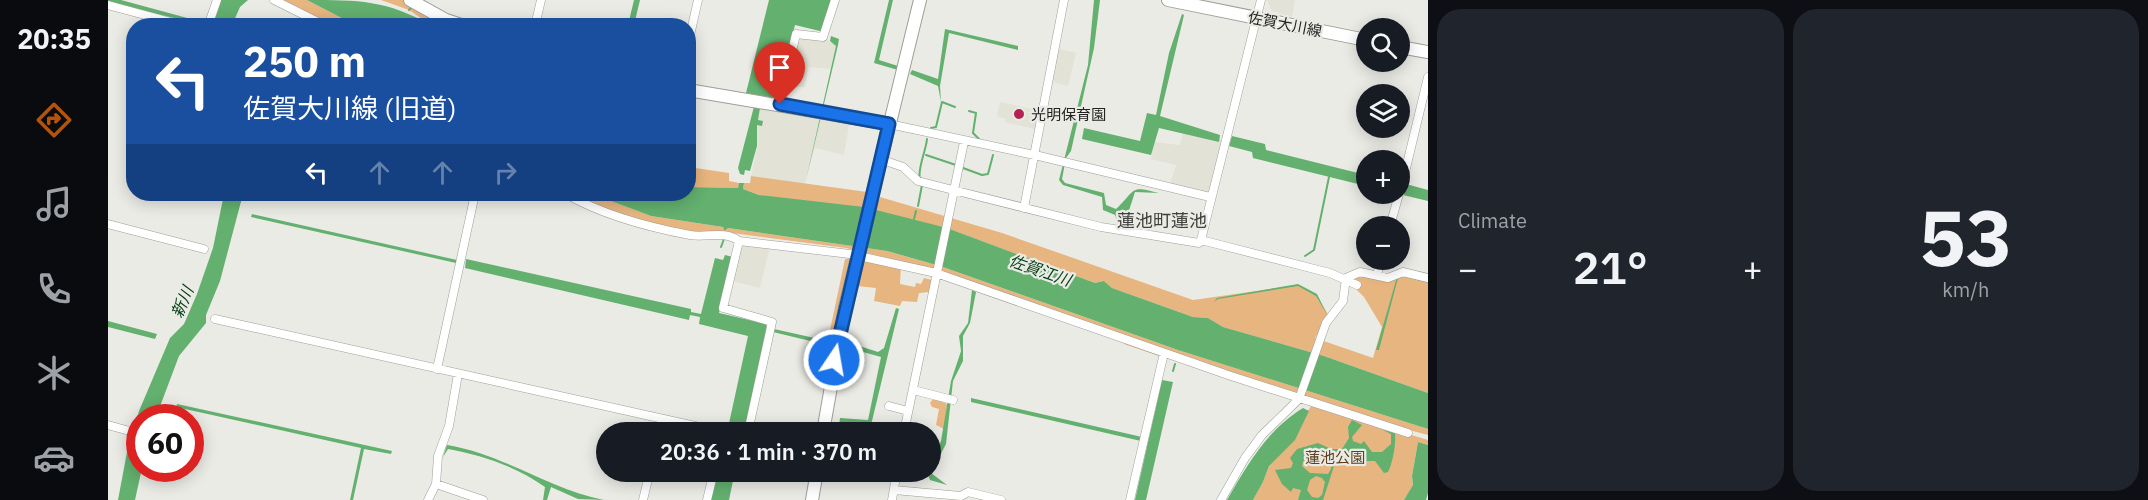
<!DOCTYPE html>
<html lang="en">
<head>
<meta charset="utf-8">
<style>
	body { margin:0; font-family:"IBM Plex Sans","Noto Sans JP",sans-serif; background:#20242c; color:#f1f3f6; height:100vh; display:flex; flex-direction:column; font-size:22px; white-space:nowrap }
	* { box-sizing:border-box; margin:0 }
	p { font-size:20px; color:#9ea1a6 }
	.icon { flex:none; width:33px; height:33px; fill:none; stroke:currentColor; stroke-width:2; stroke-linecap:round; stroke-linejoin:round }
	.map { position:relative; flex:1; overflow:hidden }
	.drawer { display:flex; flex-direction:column; gap:9px; padding:9px; background:#0d0f14; width:720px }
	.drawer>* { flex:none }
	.guide { position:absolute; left:18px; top:18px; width:570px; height:183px; border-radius:24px; box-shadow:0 3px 15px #0003; background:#1a4fa0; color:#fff; overflow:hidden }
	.controls { position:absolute; left:1248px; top:18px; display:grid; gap:12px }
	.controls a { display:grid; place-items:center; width:54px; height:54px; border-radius:50%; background:#171b24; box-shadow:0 3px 15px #0003; font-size:30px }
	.speed { position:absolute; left:18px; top:404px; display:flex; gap:12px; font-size:30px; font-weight:700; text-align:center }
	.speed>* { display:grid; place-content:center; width:78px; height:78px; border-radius:50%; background:#171b24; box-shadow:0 3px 15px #0003; line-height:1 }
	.speed .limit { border:9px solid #d22; background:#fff; color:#111 }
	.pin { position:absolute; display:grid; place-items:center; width:51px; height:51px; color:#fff; margin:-62px -26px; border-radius:50% 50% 50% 0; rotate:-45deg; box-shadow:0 0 6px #0007 }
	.pin .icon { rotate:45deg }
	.me { position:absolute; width:66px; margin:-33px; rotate:12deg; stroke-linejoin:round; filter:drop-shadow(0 0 4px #0008) }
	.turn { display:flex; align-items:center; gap:21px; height:126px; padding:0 18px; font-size:27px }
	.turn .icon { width:78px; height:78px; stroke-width:2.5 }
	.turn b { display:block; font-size:42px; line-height:51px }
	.lanes { display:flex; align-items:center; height:57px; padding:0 18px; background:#0003; justify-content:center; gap:30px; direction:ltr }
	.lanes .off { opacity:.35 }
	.big { font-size:45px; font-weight:600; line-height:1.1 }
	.drawer .widget { flex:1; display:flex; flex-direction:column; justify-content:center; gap:9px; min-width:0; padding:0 21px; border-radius:24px; background:#20242c }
	.drawer .dial { align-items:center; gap:0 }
	.dial b { font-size:78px; line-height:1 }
	.heat { display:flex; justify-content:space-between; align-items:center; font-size:33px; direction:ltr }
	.drawer .tiles { flex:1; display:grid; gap:9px; grid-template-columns:repeat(2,1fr) }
	.trip { position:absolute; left:488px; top:422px; width:345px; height:60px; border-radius:30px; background:#171b24; box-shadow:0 3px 15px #0003; font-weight:600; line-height:60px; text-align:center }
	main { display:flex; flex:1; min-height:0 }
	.dock { display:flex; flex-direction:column; width:108px; justify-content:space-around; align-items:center; background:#090b0e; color:#9ea1a6 }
	.dock .icon { width:42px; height:42px }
	.dock .on { color:#b45309 }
	.dock b { font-size:27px; color:#f1f3f6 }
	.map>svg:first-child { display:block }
</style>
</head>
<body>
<main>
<nav class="dock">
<b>20:35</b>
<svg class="icon on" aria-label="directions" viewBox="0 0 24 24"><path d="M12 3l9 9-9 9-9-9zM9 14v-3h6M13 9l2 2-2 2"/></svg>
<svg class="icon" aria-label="music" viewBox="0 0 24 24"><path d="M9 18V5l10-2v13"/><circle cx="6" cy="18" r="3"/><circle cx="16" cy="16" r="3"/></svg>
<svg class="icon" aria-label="phone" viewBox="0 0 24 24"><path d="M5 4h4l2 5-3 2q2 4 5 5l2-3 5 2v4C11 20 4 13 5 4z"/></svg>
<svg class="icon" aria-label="climate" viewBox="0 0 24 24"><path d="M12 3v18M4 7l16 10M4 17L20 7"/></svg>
<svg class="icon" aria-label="car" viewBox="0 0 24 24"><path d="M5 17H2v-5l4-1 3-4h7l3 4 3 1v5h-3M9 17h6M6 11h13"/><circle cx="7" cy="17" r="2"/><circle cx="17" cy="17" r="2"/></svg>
</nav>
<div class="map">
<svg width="1320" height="500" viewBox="0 0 1320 500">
	<rect width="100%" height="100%" fill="#ebebe6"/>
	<!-- built -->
	<path fill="#e2e3d6" d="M 1159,0 L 1187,0 L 1184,17 L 1164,11 Z
		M 692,33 L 730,43 L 723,69 L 700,67 L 697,87 L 678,87 Z
		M 948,48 L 968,53 L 960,86 L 941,81 Z
		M 892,102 L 933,111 L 930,130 L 897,122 L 898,119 L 889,116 Z
		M 651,104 L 742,119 L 736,155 L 707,148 L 696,184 L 643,176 L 650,145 L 645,136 Z
		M 1076,128 L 1114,140 L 1102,190 L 1097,193 L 1062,184 L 1068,165 L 1043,159 L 1045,142 L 1072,145 Z
		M 634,244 L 662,247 L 652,288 L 624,281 Z"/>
	<!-- green -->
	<path fill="#e7b57f" d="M 173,0 L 199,0 L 247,25 L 225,25 Z
		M 273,0 L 296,0 L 336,25 L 323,25 L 301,10 Z
		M 581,167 L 621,173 L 621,181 L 631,183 L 630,188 L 581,187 Z
		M 643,176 L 759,192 L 757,197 L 771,200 L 772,197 L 894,233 L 1085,300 L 1190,285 L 1208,295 L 1221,316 L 1207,338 L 1265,358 L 1274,327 L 1256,297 L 1245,286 L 1247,278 L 1253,274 L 1279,279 L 1294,273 L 1320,280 L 1320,393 L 1216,356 L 1115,327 L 1100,318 L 1085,317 L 1004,288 L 996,281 L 987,283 L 839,228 L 696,201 L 651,195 L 635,189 L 636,183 L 642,183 Z
		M 462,194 L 484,194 L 543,216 L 615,227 L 618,231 L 620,228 L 779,251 L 832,266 L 1070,350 L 1320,429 L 1320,435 L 1275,423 L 1057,351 L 1051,356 L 1016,344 L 1017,338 L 972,327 L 882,296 L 875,286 L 826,269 L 738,248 L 609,231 L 586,233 L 541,224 L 506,213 Z
		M 745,258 L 725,342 L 720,340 L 737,259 Z
		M 756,260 L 793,266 L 792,284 L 807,287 L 808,283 L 813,284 L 816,278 L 824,280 L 822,292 L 811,293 L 809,302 L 794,301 L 792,306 L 766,301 L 768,288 L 749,286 Z
		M 826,398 L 839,404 L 836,429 L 828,425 L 831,409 L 824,407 L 822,403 Z
		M 1204,405 L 1320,440 L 1320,445 L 1310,442 L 1304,476 L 1305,486 L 1296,500 L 1145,500 L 1155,482 L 1161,466 Z
		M 742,423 L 761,428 L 760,432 L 734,432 L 736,424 Z"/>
	<!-- water -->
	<path fill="#63b06f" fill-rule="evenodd" d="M 0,0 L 13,0 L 94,22 L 95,25 L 0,2 Z
		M 112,0 L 140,0 L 132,7 L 124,25 L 104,26 Z
		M 199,0 C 252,0 277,0 323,25 L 247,25 Z
		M 526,0 L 532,0 L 526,25 L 520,25 Z
		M 661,0 L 724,0 L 716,32 L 687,25 L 669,98 L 654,96 L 650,120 L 655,121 L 654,126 L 649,125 L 649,146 L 642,171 L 637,170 L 636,175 L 632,174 L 630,168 L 649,95 L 638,93 Z
		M 781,0 L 785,0 L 771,60 L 790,66 L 790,70 L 766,63 Z
		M 986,0 L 992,0 L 986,48 L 963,151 L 958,158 L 954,179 L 957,183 L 996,193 L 998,205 L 1008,209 C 1029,189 1021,185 1051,193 L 1027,192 L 1016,226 L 1011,225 L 1007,215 L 995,210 L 994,197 L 955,185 L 951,180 L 980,65 Z
		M 1074,14 L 1076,15 L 1052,116 L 1112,135 L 1111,142 L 1051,128 L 1043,155 L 974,139 L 976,128 L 1032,141 L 1039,113 L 1048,115 L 1061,53 Z
		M 837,29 L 910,46 L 910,50 L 841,33 L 832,86 L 833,102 L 830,86 L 802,74 L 804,70 L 830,79 Z
		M 723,36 L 731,39 L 730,45 L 697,184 L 728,46 L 722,41 Z
		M 1124,136 L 1157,144 L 1158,150 L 1258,175 L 1258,186 L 1145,158 L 1144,152 L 1121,146 Z
		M 631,183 L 636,183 L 635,189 L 651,195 L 756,207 L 839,228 L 987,283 L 996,281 L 1004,288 L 1085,317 L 1100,318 L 1115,327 L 1216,356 L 1320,393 L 1320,429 L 1070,350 L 832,266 L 779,251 L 620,228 L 617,231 L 615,227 L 543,216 L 484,194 L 580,194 L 581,187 L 630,188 Z
		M 1298,184 L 1320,190 L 1320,201 L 1295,195 Z
		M 116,194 L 135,194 L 112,281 L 98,315 L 98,323 L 71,356 L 48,417 L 32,417 L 32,468 L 34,468 L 27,500 L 10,500 L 19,452 L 31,411 L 62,338 L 76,324 L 89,294 L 105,248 Z
		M 144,214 L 349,260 L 348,263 L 143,217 Z
		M 617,255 L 625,257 L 611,313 L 658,324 L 659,327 L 637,432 L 625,432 L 620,428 L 640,336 L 591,324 L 592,317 L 582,315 L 581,320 L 357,268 L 358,259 L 583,309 L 583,312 L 593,314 L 607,258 L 615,260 Z
		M 1295,274 L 1320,283 L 1294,276 L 1290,278 L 1271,350 L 1268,350 L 1289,277 Z
		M 1190,284 L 1209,294 L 1220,316 L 1208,296 L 1190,286 L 1110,299 L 1106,302 L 1109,298 Z
		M 864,290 L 868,292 L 862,323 L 855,336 L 855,361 L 845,381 L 838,444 L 823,473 L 839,485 L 822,480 L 820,475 L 808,471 L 822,471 L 822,464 L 833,441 L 843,381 L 853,351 L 851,336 L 860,323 Z
		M 788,308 L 791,309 L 764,421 L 761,428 L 736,424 L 734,432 L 730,432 L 732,418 L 760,420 L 773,357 L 737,347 L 739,342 L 770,352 L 776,348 Z
		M 0,321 L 49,334 L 47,339 L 0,327 Z
		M 666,329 L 720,341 L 724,344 L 719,345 L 665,332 Z
		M 1054,380 L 1065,382 L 1038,500 L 1027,500 Z
		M 863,398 L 1034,437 L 1033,441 L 863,402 Z
		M 69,404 L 284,451 L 283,454 L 256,449 L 245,500 L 242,500 L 253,448 L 68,407 Z
		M 1195,408 L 1201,411 L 1187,440 L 1161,466 L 1155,482 L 1145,500 L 1119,500 C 1140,464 1159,430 1195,408 Z
		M 1244,420 L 1254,425 L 1244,437 L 1245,441 L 1253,444 L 1256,441 L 1264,452 L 1274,452 L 1283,444 L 1283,434 L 1275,430 L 1287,433 C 1288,445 1285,462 1280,472 L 1276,473 L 1267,461 C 1254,461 1242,463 1234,451 L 1226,452 L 1227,463 L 1215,500 L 1190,500 L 1193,490 L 1185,488 L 1183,492 L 1174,484 L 1167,470 L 1183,468 L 1185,463 L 1182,458 L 1189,449 L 1210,443 L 1223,449 L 1234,449 L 1241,438 L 1240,427 ZM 1208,449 C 1222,452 1229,461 1220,474 L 1202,473 L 1194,466 L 1198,453 ZM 1208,476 L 1214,478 L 1217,482 L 1214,495 L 1210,498 L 1204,497 L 1199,490 L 1202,480 Z
		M 1310,442 L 1320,445 L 1320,493 L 1318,500 L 1296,500 L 1305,485 L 1304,476 Z
		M 339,445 C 395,454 441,489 496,500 L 470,499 L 443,487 L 439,500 L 435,500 L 437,487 C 409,467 374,455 340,449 L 335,457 Z
		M 609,471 L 627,471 L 621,500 L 603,500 Z"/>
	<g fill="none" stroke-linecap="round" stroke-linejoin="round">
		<!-- stream -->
		<path stroke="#63b06f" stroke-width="2" d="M 301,10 L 303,8
			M 580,72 L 582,64
			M 861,111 L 868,113 L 865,133 L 872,140
			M 823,128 L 828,127 L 834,102 L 847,107
			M 818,155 L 848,165
			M 855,168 L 874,175 L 880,174 L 885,155
			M 812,180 C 809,169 818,151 819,139
			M 810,206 L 814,185
			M 806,219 L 808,211
			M 613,247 L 616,239
			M 1197,256 L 1206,250 L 1221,177
			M 1065,371 L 1067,364"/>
		<defs>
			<path id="minor" d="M 166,0 L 218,26
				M 0,5 L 78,26
				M 100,26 L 109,0
				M 427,26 L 433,0
				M 580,44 L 590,0
				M 672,104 L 688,34 L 715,37 L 727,0
				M 781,124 L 931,156 L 1102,197
				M 772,159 L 795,167 L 810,181 L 845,190 L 993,227 L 1091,243 L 1093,240 L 1222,273 L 1249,285
				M 1292,193 L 1320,77
				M 458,194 C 495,215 539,227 582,235 C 599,238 616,230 631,241 L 742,254 L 828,273 L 1123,376 L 1300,433
				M 916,208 L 956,0
				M 0,224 L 96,249
				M 1282,226 L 1291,194
				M 1093,240 L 1153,0
				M 631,241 L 615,308 L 664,322 L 640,432
				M 1269,275 L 1273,260
				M 1238,278 L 1252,272 L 1280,278 L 1295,272 L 1320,278
				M 107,319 L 614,432
				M 329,369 L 367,194
				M 350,374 L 341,426 L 330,456 L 328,484 L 375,500
				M 805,390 L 845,400
				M 781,406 L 800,411
				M 0,425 L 18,430
				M 552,432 L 555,419
				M 796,432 L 856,142
				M 786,490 L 853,496 L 860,492 L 893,500
				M 320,500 L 328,484
				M 535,500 L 542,471
				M 599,500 L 606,471
				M 784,500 L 789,471
				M 1022,500 L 1056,353
				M 1113,500 L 1137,458 L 1154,435 L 1191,399 L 1218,323 L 1235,301 L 1238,278"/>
			<path id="primary" d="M 302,0 L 338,20 L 356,26
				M 1060,0 L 1258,40
				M 1292,47 L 1320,52
				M 580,90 L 781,124
				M 715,432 L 737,307 L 812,0
				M 704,500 L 709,471"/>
		</defs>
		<!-- minor casing -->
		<use href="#minor" stroke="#9e9e99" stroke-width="9"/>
		<!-- primary casing -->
		<use href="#primary" stroke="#9e9e99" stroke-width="14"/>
		<!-- minor -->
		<use href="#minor" stroke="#fff" stroke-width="8"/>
		<!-- primary -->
		<use href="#primary" stroke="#fff" stroke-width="12"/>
	</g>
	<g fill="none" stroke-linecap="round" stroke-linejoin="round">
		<defs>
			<path id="route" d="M 672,104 L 781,124 L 726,360"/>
		</defs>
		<!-- route casing -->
		<use href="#route" stroke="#114b97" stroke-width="15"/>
		<!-- route -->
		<use href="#route" stroke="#1a73e8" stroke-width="10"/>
	</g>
	<!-- markers -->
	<circle fill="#b32250" stroke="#ebebe6" stroke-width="2" cx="911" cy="114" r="6"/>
	<g text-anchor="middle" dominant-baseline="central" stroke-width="4.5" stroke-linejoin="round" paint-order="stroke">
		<!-- street labels -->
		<g font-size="15" fill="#232321" stroke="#ebebe6">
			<text transform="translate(1177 24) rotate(11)">佐賀大川線</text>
		</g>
		<!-- poi labels -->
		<g font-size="15" fill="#232321" stroke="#ebebe6" text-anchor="start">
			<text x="923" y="114">光明保育園</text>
		</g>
		<!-- park labels -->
		<g font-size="15" fill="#5d4121" stroke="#ebebe6">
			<text x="1227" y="457">蓮池公園</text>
		</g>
		<!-- water labels -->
		<g font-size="16" font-style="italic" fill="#064218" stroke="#ebebe6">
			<text transform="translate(932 270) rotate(19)">佐賀江川</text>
			<text transform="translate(74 302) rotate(-67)">新川</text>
		</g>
		<!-- quarter labels -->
		<g font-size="18" fill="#41413d" stroke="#ebebe6">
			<text x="1054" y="220">蓮池町蓮池</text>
		</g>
	</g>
</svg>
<div class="controls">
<a><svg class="icon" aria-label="search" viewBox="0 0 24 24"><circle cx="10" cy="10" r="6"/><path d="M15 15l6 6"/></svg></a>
<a><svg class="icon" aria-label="layers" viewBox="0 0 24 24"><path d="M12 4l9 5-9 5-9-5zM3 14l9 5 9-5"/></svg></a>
<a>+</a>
<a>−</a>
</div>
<div class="speed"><div class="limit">60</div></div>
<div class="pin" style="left:672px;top:104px;background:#d93025"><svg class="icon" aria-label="arrive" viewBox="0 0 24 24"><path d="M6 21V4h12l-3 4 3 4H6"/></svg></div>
<svg class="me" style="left:726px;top:360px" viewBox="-20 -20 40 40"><circle r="17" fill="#1a73e8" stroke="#fff" stroke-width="3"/><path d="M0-11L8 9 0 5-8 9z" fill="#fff"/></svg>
<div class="trip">20:36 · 1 min · 370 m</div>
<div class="guide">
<div class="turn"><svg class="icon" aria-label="left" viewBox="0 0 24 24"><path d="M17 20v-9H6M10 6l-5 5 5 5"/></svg><div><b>250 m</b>佐賀大川線 (旧道)</div></div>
<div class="lanes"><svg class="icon" aria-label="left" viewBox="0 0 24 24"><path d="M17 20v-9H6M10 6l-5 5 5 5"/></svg><svg class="icon off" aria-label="ahead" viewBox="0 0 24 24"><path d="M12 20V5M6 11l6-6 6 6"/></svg><svg class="icon off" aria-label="ahead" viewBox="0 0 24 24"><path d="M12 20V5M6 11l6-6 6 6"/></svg><svg class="icon off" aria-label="right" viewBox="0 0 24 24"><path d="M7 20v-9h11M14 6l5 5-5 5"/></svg></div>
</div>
</div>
<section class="drawer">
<div class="tiles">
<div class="widget"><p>Climate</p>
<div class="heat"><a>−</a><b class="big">21°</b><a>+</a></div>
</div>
<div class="widget dial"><b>53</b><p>km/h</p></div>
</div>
</section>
</main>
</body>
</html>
